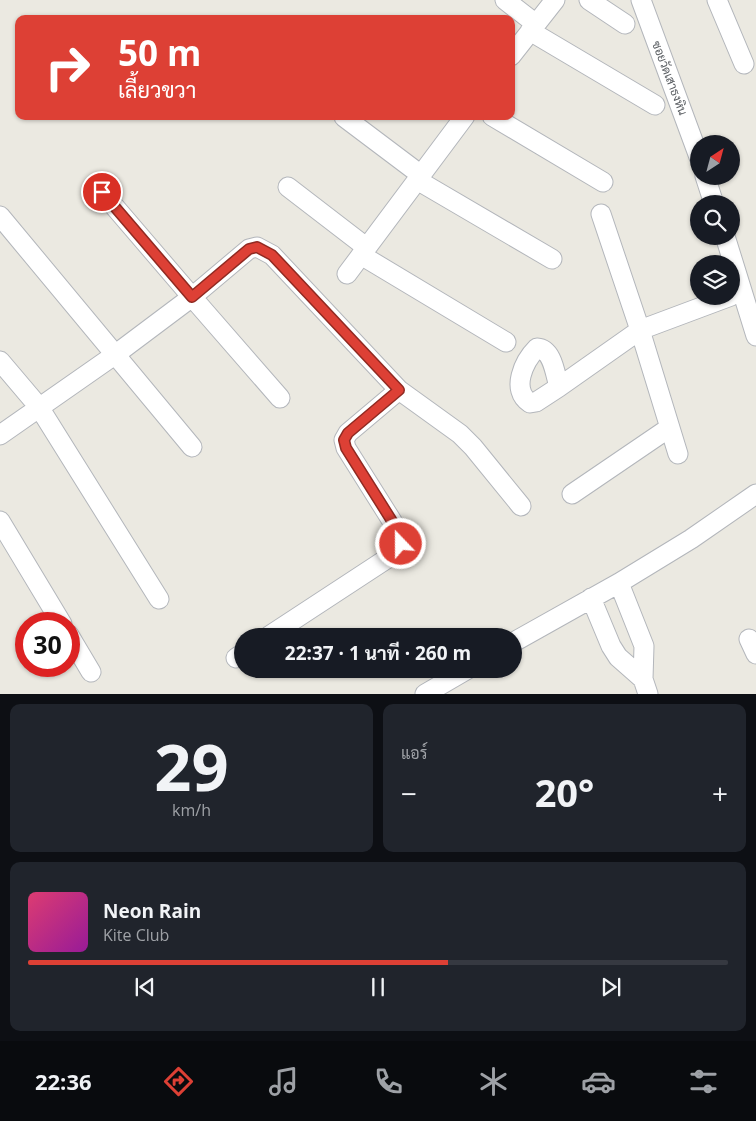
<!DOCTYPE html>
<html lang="th">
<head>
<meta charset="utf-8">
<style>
	body { margin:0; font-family:"Open Sans",Sarabun,sans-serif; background:#20242c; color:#f1f3f6; height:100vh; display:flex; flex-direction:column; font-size:19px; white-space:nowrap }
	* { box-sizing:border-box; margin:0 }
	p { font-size:16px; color:#9ea1a6 }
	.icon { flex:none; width:28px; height:28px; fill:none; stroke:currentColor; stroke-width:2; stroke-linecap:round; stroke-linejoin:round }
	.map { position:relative; height:694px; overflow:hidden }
	.sheet { display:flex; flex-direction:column; gap:10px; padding:10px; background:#0d0f14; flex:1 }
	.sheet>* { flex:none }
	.hud { position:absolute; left:15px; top:15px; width:500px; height:105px; border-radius:10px; box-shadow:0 1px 4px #0004; background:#dd4035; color:#fff; overflow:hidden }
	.needle { width:32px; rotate:36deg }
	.buttons { position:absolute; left:690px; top:135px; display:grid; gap:10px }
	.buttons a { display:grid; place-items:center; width:50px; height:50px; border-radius:50%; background:#171b24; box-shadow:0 1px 4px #0004; font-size:25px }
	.speed { position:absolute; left:15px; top:612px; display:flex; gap:10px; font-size:25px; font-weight:700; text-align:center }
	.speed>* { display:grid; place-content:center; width:65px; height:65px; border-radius:50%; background:#171b24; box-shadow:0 1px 4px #0004; line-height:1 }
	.speed .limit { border:8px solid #d22; background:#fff; color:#111 }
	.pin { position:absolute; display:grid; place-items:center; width:42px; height:42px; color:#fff; margin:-21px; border:2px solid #fff; border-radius:50%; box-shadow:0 1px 5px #0007 }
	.me { position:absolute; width:55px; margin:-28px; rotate:338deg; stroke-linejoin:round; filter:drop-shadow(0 0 4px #0008) }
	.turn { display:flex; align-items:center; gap:18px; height:105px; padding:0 20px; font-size:22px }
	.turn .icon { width:65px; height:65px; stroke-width:2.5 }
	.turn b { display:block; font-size:35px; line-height:42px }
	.big { font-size:38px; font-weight:700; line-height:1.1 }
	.sheet .widget { flex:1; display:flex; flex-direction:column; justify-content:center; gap:8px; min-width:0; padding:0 18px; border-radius:10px; background:#20242c }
	.sheet .dial { align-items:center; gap:0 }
	.dial b { font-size:65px; line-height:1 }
	.song { display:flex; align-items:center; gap:15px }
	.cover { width:60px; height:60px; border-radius:8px; background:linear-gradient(135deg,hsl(340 70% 55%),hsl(300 70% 35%)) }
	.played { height:5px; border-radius:2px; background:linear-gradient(90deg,#dd4035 60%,#363941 60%) }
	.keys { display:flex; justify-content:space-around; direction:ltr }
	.heat { display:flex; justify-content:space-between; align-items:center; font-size:28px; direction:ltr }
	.sheet .tiles { flex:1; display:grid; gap:10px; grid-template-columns:1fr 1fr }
	.widget:last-child { grid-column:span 2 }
	.trip { position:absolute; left:234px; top:628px; width:288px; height:50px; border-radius:25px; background:#171b24; box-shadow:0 1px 4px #0004; font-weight:700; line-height:50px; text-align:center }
	.menu { display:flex; height:80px; justify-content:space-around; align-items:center; background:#090b0e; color:#9ea1a6 }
	.menu .icon { width:35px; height:35px }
	.menu .active { color:#dd4035 }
	.menu b { font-size:22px; color:#f1f3f6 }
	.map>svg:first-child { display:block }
</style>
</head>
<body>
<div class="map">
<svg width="756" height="694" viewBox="0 0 756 694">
	<rect width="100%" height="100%" fill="#ebe9e1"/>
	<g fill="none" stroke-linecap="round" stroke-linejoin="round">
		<defs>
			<path id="minor" d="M 505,0 L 536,24
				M 589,0 L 625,24
				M 641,0 L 699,157
				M 717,0 L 744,64
				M 530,31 L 655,105
				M 511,56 L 555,0
				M 492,116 L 603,182
				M 344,117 L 421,175
				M 705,176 L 714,204
				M 417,180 L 552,259
				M 288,187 L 366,247
				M 102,192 L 192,297 L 280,398
				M 601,214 L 640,330 L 678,454
				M 0,216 L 192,447
				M 725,236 L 756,336
				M 361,255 L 506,342
				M 347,274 L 465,116
				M 0,361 L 39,407 L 159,599
				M 559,387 C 555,374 553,349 537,348 C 524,361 510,390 530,403 L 536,402 L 559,387 L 640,330 L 731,296
				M 0,435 L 116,354 L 192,297 L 249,249 L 257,247 L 272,255 L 399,390 L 460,434 L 473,447 L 521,506
				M 572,494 L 669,428
				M 0,521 L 62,624
				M 619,583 L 644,646 L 643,679 L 648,694
				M 591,598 L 611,646 L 618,657 L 643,679
				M 69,635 L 91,672
				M 269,636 L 388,558 L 401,544 L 402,537 L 346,448 L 344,440 L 348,433 L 399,390
				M 749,639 L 756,654
				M 512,643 L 619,583 L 691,539 L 756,494
				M 236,658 L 242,654
				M 425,694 L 468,669"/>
		</defs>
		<!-- minor casing -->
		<use href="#minor" stroke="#b3b6bb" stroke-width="21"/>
		<!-- minor -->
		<use href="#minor" stroke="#fff" stroke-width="19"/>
	</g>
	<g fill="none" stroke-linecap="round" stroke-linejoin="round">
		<defs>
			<path id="route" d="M 102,192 L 192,297 L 249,249 L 257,247 L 272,255 L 399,390 L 348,433 L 344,440 L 346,448 L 402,537 L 401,544"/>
		</defs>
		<!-- route casing -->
		<use href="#route" stroke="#902a22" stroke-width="12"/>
		<!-- route -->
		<use href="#route" stroke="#dd4035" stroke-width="9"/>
	</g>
	<g text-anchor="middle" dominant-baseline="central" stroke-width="4" stroke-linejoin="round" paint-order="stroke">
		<!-- street labels -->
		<g font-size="12" fill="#595d61" stroke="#fff">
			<text transform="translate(670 78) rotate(69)">ซอยวัดเสาธงหิน</text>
		</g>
	</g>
</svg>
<div class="buttons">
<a><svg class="needle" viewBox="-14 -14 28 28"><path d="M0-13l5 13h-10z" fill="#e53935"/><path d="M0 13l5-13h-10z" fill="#9ea1a6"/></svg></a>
<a><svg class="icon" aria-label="search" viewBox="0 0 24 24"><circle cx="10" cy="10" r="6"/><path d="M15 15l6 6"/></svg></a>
<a><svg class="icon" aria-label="layers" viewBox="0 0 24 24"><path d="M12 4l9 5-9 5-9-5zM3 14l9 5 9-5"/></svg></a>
</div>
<div class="speed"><div class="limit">30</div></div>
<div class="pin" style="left:102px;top:192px;background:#d93025"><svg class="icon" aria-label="arrive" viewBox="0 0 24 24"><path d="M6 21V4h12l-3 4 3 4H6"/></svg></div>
<svg class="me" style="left:401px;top:544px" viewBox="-20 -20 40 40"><circle r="17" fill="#dd4035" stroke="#fff" stroke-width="3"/><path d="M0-11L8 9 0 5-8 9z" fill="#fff"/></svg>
<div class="trip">22:37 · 1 นาที · 260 m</div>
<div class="hud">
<div class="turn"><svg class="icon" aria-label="right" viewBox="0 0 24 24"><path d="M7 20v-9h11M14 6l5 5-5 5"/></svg><div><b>50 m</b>เลี้ยวขวา</div></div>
</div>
</div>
<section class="sheet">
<div class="tiles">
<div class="widget dial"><b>29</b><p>km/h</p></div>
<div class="widget"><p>แอร์</p>
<div class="heat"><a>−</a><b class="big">20°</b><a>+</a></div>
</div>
<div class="widget">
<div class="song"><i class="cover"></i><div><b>Neon Rain</b><p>Kite Club</p></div></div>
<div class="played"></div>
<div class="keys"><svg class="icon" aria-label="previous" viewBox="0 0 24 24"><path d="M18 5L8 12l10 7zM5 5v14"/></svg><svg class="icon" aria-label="pause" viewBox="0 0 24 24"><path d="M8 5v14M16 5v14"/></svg><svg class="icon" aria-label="next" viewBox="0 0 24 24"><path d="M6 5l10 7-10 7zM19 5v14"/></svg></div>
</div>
</div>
</section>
<nav class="menu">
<b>22:36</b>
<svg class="icon active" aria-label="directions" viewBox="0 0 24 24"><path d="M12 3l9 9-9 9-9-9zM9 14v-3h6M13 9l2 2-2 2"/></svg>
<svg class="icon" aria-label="music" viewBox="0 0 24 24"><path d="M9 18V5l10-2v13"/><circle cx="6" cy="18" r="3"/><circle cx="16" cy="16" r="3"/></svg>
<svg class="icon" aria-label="phone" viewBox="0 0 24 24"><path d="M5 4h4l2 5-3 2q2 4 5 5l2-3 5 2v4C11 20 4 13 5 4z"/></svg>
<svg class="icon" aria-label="climate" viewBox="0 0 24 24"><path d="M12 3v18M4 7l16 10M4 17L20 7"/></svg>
<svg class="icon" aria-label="car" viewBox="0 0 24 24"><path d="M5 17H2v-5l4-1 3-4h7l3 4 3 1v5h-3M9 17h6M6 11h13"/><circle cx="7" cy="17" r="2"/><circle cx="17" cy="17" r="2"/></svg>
<svg class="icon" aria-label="filters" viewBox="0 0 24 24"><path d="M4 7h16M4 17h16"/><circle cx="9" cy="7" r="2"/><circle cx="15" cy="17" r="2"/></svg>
</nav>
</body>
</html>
